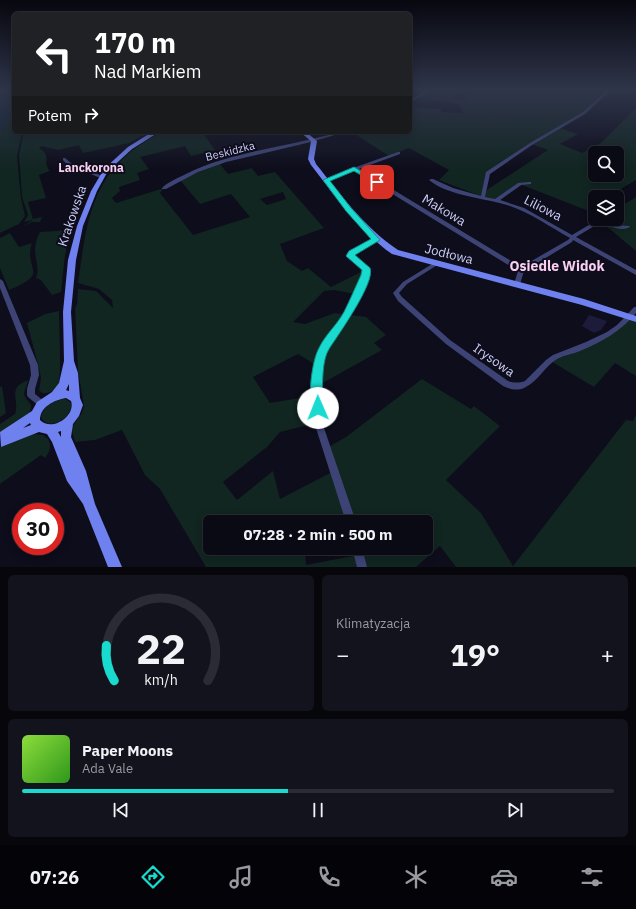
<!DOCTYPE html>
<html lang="pl">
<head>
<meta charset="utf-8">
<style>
	body { margin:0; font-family:"IBM Plex Sans",sans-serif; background:#13131d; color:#f1f3f6; height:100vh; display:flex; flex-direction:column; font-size:15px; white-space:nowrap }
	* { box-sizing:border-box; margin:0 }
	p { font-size:13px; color:#999aa0 }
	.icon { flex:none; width:22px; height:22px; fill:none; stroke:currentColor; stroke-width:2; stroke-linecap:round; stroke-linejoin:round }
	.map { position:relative; height:567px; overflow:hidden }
	.panel { display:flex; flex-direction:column; gap:8px; padding:8px; background:#06060b; flex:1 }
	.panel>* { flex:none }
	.guide { position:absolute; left:12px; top:12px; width:400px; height:122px; border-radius:6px; box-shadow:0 2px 10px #0003,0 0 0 1px #2a2b34; background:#202124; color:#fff; overflow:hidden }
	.controls { position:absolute; left:588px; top:146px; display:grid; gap:8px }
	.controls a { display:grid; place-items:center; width:36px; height:36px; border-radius:6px; background:#0a0a14; box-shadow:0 2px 10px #0003,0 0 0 1px #2a2b34; font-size:20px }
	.speed { position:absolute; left:12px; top:503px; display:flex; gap:8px; font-size:20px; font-weight:700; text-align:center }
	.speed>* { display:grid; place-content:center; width:52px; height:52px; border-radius:50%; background:#0a0a14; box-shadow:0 2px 10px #0003,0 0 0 1px #2a2b34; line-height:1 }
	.speed .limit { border:6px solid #d22; background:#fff; color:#111 }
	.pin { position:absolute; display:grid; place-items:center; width:34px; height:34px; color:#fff; margin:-17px; border-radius:8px; box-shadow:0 2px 6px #0006 }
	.me { position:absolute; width:44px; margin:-22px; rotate:359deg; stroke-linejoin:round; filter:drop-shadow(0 0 3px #0008) }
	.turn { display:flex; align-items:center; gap:14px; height:84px; padding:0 16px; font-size:18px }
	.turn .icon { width:52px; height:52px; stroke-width:2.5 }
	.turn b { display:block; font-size:28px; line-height:34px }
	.then { display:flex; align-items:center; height:38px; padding:0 16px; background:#0003; gap:8px; font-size:15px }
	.big { font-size:30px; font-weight:700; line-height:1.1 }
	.panel .card { flex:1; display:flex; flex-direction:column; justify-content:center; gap:6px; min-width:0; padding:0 14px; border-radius:6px; background:#13131d }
	.panel .dial { align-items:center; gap:0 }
	.dial svg { height:104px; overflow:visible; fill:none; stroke:#2a2b34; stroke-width:7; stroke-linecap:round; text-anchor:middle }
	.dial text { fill:#f1f3f6; stroke:none }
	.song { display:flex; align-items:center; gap:12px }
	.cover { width:48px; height:48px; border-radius:6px; background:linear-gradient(135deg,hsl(90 70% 55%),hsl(110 70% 35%)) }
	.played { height:4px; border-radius:2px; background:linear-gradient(90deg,#19dacf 45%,#2a2b34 45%) }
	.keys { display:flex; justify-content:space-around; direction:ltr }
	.heat { display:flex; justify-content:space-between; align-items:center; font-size:22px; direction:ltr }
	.panel .tiles { flex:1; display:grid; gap:8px; grid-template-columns:1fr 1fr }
	.card:last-child { grid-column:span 2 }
	.trip { position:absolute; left:203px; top:515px; width:230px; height:40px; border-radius:6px; background:#0a0a14; box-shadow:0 2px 10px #0003,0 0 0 1px #2a2b34; font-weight:700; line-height:40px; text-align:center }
	.tabs { display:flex; height:64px; justify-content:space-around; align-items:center; background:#040408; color:#999aa0 }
	.tabs .icon { width:28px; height:28px }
	.tabs .on { color:#19dacf }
	.tabs b { font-size:18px; color:#f1f3f6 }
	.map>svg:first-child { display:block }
</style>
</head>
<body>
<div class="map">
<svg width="636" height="567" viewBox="0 0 636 567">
	<rect width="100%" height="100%" fill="#0d0d1b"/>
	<!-- green -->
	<path fill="#112521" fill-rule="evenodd" d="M 432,90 L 454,92 L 455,90 L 461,90 L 453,99 L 464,99 L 471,93 L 470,90 L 604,90 L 584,113 L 559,128 L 578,134 L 560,144 L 582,153 L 601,143 L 636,108 L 636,180 L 607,197 L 595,197 L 595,205 L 586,210 L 522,185 L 499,201 L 483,197 L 439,180 L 449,170 L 409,148 L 389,156 L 352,132 L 385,132 L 390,135 L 402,132 L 410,132 L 410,107 L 440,109 L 442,112 L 463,113 L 459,104 L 419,98 ZM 531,144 L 548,150 L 488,189 L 483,196 L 488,173 ZM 595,153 L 617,153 L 617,175 L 595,175 Z
		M 11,111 L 14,112 L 14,132 L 22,132 L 17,156 L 21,198 L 25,216 L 19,224 L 0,233 L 0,132 Z
		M 24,132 L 150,132 L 129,143 L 83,153 L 79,145 L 58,150 L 42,146 L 39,148 C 53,157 41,160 50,171 L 39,175 L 46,198 L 28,202 L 33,219 L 42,217 L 40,222 L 32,222 L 22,227 L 33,220 L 24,222 L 28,215 L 22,197 L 19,155 Z
		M 161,132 L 202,132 L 215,150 L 191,156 L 185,146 L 140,157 L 149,169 L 137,173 L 140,180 L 119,187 L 120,191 L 112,198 L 116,203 L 164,188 L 160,193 L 193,235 L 250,217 L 231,194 L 200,204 L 180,180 L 219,163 L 228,174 L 252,168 L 258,176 L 275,172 L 324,228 L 280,244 L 287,261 L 302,271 L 308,268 L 331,287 L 365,270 L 355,294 L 334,290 L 324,291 L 293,322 L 305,324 L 335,313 L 366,317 L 386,335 L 374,343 L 382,350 L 319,385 L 319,367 L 298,354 L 253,377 L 270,403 L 317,395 L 316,423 L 280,432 L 267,447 L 223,482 L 237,500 L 273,471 L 280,499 L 330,473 L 327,448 L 346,437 L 422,379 L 471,409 L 474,406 L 500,426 L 446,480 L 481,513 L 513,566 L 626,420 L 633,421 L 636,415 L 636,567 L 456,567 L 440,546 L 416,567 L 206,567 L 160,489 L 145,475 L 122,430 L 95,440 L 75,442 L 72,431 L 72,427 L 82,413 L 84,406 L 78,370 L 75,309 L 77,304 L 78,289 L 96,291 L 113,308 L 112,300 L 99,289 L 78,283 C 84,242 88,193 119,163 C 131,150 146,141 161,132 ZM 283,192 L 286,199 L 267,205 L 260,199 ZM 350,518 L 351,522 L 426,522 L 426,548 L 357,548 L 358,555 L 306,565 L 305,548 L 210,548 L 210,522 L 339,522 Z
		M 636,197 L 636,251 L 599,220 L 617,219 L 617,209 Z
		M 71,230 L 65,255 L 61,292 L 52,295 L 41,280 L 36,278 C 40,269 35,260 35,250 C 35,243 37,238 40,232 Z
		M 10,233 L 19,247 L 32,243 C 23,271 52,272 9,290 L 0,268 L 0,238 Z
		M 59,311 C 59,323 62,378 58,386 C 55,391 48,394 42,393 L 39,390 L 41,378 L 39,368 L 27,323 L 45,314 Z
		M 630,317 L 636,319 L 636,376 L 615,363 L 594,387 L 549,360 L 601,340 Z
		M 28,380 C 24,397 21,391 31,405 C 32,419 10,429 0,434 L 0,424 L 15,414 C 20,399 6,389 28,380 Z
		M 2,386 L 6,413 L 0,417 L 0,387 Z
		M 62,399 L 66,399 L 71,403 C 74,417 48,433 41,417 C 43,406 52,402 62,399 Z
		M 34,434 L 43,435 L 48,439 C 52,446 50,452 45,458 L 41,455 L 0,484 L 0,447 L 15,439 Z"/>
	<!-- water -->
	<path fill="#0d2234" d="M 0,90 L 14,90 L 14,106 L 0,132 Z"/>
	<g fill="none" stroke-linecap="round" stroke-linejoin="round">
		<!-- stream -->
		<path stroke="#0d2234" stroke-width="1" d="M 474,126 L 488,118 L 490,113 L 508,103 L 512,95 L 532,90"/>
	</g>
	<!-- building -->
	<path fill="#1d1b3a" d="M 589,315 L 607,321 L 601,330 L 594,333 L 582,326 Z"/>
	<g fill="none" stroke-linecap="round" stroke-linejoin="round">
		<!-- street -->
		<path fill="#3d4475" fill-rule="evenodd" d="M 428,90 L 433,90 L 410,102 L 410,100 Z
			M 607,90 L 611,90 L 585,114 L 532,145 L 490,174 L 485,197 L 495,199 L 518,183 L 529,182 L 531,182 L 531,184 L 521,185 L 500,200 L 524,208 L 572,235 L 599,219 L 603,219 L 614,225 L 629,226 L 630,227 C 621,232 609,226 601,222 L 576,237 L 636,270 L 636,275 L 573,240 L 572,242 L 524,271 L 520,284 L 517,286 L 515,285 L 514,284 L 518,271 L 355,171 L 328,181 L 326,181 L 324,180 L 352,169 L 352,167 L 356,167 L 398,152 L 400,152 L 400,154 L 359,169 L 521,267 L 568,240 L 570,238 C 550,227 531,213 510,206 C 486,198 448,196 429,180 L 431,179 L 433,179 L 453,188 L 481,196 L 486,172 L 530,143 L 583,112 Z
			M 236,132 L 242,132 L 234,135 L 232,134 Z
			M 339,132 L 345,132 L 311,142 L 226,162 L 198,172 L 166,189 L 162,189 L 162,188 C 168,182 178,178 186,174 C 233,151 288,147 339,132 Z
			M 63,158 L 65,158 L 71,163 L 83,166 L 103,177 L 101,178 C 93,176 87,171 80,168 C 71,165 70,168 63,160 Z
			M 376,238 L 378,239 L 379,240 L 378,241 L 354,254 L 354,256 L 369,269 L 370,270 L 369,275 L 350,315 L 326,351 L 323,367 L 321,395 L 322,422 L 356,522 L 346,522 L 314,422 L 313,395 L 315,367 L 320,350 L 344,314 L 363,275 L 364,271 L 349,257 L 348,256 L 349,253 Z
			M 437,261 L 440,263 L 439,264 L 407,284 L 399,293 L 402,297 L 450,340 L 508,381 C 514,383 519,383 525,381 L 546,360 L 553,355 L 586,342 L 607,332 L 617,325 L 625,317 L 634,307 L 636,307 L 636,313 C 621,331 602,342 580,351 C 573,354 564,355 557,359 C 544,367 538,382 524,388 C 517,391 510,389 503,386 L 446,344 L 398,301 L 393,293 L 403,282 Z
			M 0,279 L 3,281 L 38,365 L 39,375 L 35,389 L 35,394 L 45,402 L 46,404 L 45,406 L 42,407 L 39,406 L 28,397 L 27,395 L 27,389 L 31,375 L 30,365 L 0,288 Z
			M 352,548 L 362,548 L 367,567 L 357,567 Z"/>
		<!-- secondary -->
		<path fill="#6f80ef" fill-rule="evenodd" d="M 152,132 L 159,132 L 132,149 L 108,171 L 97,191 L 83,226 L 76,260 L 71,312 L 74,361 L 78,373 L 80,398 L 83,405 L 79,416 L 73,424 L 71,437 L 86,471 L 95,504 L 122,567 L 108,567 L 83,504 L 67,481 L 52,442 L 47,434 L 39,432 L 1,447 L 0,432 L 32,411 L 37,402 L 52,392 L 59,383 L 64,361 L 63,312 L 68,260 L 77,226 L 91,191 L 104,169 L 128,147 ZM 69,384 L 69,391 L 66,390 ZM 66,398 L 71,401 C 76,416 52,432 40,420 C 40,407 54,400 66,398 ZM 30,423 L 31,425 L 23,428 ZM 61,431 L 61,437 L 58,432 Z
			M 300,132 L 306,132 L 317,141 L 314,159 L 316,164 C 341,195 364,227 398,250 L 584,299 L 636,316 L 636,322 L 582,305 L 392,254 C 358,230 336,197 311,165 L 308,159 L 311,141 Z"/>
	</g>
	<!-- sky -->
	<linearGradient id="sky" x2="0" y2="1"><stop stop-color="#07070f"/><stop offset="0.53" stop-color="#2f354a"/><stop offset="1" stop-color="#2f354a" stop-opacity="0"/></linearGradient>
	<rect width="636" height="170" fill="url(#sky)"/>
	<!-- route -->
	<path fill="#19dacf" stroke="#108e87" d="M 354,167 L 380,182 L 374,183 L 354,171 L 330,181 L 351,208 L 380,240 L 355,255 L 370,268 C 376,282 338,335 329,349 C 322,360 323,381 322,394 C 322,400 324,406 322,412 L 318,414 L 313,412 C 307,399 312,360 319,348 C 325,335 337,325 344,312 C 350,300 355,288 361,275 L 362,270 L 346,256 L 349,251 L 371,239 L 346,211 L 323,180 Z"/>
	<g text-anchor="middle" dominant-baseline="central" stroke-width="4" stroke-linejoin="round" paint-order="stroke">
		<!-- far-street labels -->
		<g font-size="11" fill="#cdcff9" stroke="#0d0d1b">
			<text transform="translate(230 151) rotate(-14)">Beskidzka</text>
		</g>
		<!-- far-neighbourhood labels -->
		<g font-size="12" font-weight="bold" fill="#facff1" stroke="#0d0d1b">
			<text x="91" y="167">Lanckorona</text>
		</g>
		<!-- street labels -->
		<g font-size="13" fill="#cdcff9" stroke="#0d0d1b">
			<text transform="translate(543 208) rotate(27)">Liliowa</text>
			<text transform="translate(444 210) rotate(31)">Makowa</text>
			<text transform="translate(72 216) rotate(-71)">Krakowska</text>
			<text transform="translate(449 254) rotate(14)">Jodłowa</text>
			<text transform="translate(494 360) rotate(35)">Irysowa</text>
		</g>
		<!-- neighbourhood labels -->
		<g font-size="14" font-weight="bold" fill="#facff1" stroke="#0d0d1b">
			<text x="557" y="266">Osiedle Widok</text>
		</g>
	</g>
</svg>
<div class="controls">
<a><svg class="icon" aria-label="search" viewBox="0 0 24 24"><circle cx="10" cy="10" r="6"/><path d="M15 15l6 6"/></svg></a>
<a><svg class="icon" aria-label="layers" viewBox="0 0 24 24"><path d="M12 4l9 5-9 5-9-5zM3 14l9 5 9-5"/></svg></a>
</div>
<div class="speed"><div class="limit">30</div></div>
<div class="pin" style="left:377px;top:182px;background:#d93025"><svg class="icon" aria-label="arrive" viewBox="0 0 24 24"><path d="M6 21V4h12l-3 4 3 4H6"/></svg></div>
<svg class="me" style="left:318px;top:408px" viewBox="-20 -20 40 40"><circle r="19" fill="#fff"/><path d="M0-13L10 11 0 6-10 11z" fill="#19dacf"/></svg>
<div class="trip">07:28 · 2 min · 500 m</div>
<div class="guide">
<div class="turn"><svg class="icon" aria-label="left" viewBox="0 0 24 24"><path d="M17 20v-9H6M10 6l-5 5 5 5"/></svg><div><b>170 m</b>Nad Markiem</div></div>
<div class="then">Potem<svg class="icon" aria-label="right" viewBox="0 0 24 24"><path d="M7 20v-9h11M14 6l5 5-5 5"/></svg></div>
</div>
</div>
<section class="panel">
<div class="tiles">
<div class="card dial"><svg viewBox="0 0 100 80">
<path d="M14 69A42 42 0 1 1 86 69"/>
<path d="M14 69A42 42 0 0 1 8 42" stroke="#19dacf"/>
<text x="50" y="56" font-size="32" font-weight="700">22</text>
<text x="50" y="72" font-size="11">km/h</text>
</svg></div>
<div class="card"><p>Klimatyzacja</p>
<div class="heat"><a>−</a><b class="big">19°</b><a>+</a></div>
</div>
<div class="card">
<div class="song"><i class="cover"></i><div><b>Paper Moons</b><p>Ada Vale</p></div></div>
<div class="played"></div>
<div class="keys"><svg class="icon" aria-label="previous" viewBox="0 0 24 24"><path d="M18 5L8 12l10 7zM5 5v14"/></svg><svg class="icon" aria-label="pause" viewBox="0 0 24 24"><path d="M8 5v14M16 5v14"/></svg><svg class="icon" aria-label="next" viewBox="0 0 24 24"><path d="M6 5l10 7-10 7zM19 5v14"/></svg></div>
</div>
</div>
</section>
<nav class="tabs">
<b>07:26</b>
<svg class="icon on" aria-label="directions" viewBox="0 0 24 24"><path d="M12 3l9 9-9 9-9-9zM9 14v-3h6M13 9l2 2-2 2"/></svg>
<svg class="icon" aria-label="music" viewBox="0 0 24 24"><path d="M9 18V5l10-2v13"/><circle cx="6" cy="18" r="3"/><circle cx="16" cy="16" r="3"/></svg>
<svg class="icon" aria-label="phone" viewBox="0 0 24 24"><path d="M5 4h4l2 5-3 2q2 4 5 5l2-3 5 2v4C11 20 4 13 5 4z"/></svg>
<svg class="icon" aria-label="climate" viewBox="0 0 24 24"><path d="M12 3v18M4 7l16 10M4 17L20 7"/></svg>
<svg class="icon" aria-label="car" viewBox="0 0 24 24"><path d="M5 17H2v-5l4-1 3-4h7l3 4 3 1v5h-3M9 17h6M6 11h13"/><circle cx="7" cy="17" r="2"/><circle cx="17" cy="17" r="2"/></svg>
<svg class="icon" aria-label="filters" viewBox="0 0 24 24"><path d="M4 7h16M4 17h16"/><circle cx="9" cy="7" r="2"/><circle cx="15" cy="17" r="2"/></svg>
</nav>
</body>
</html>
